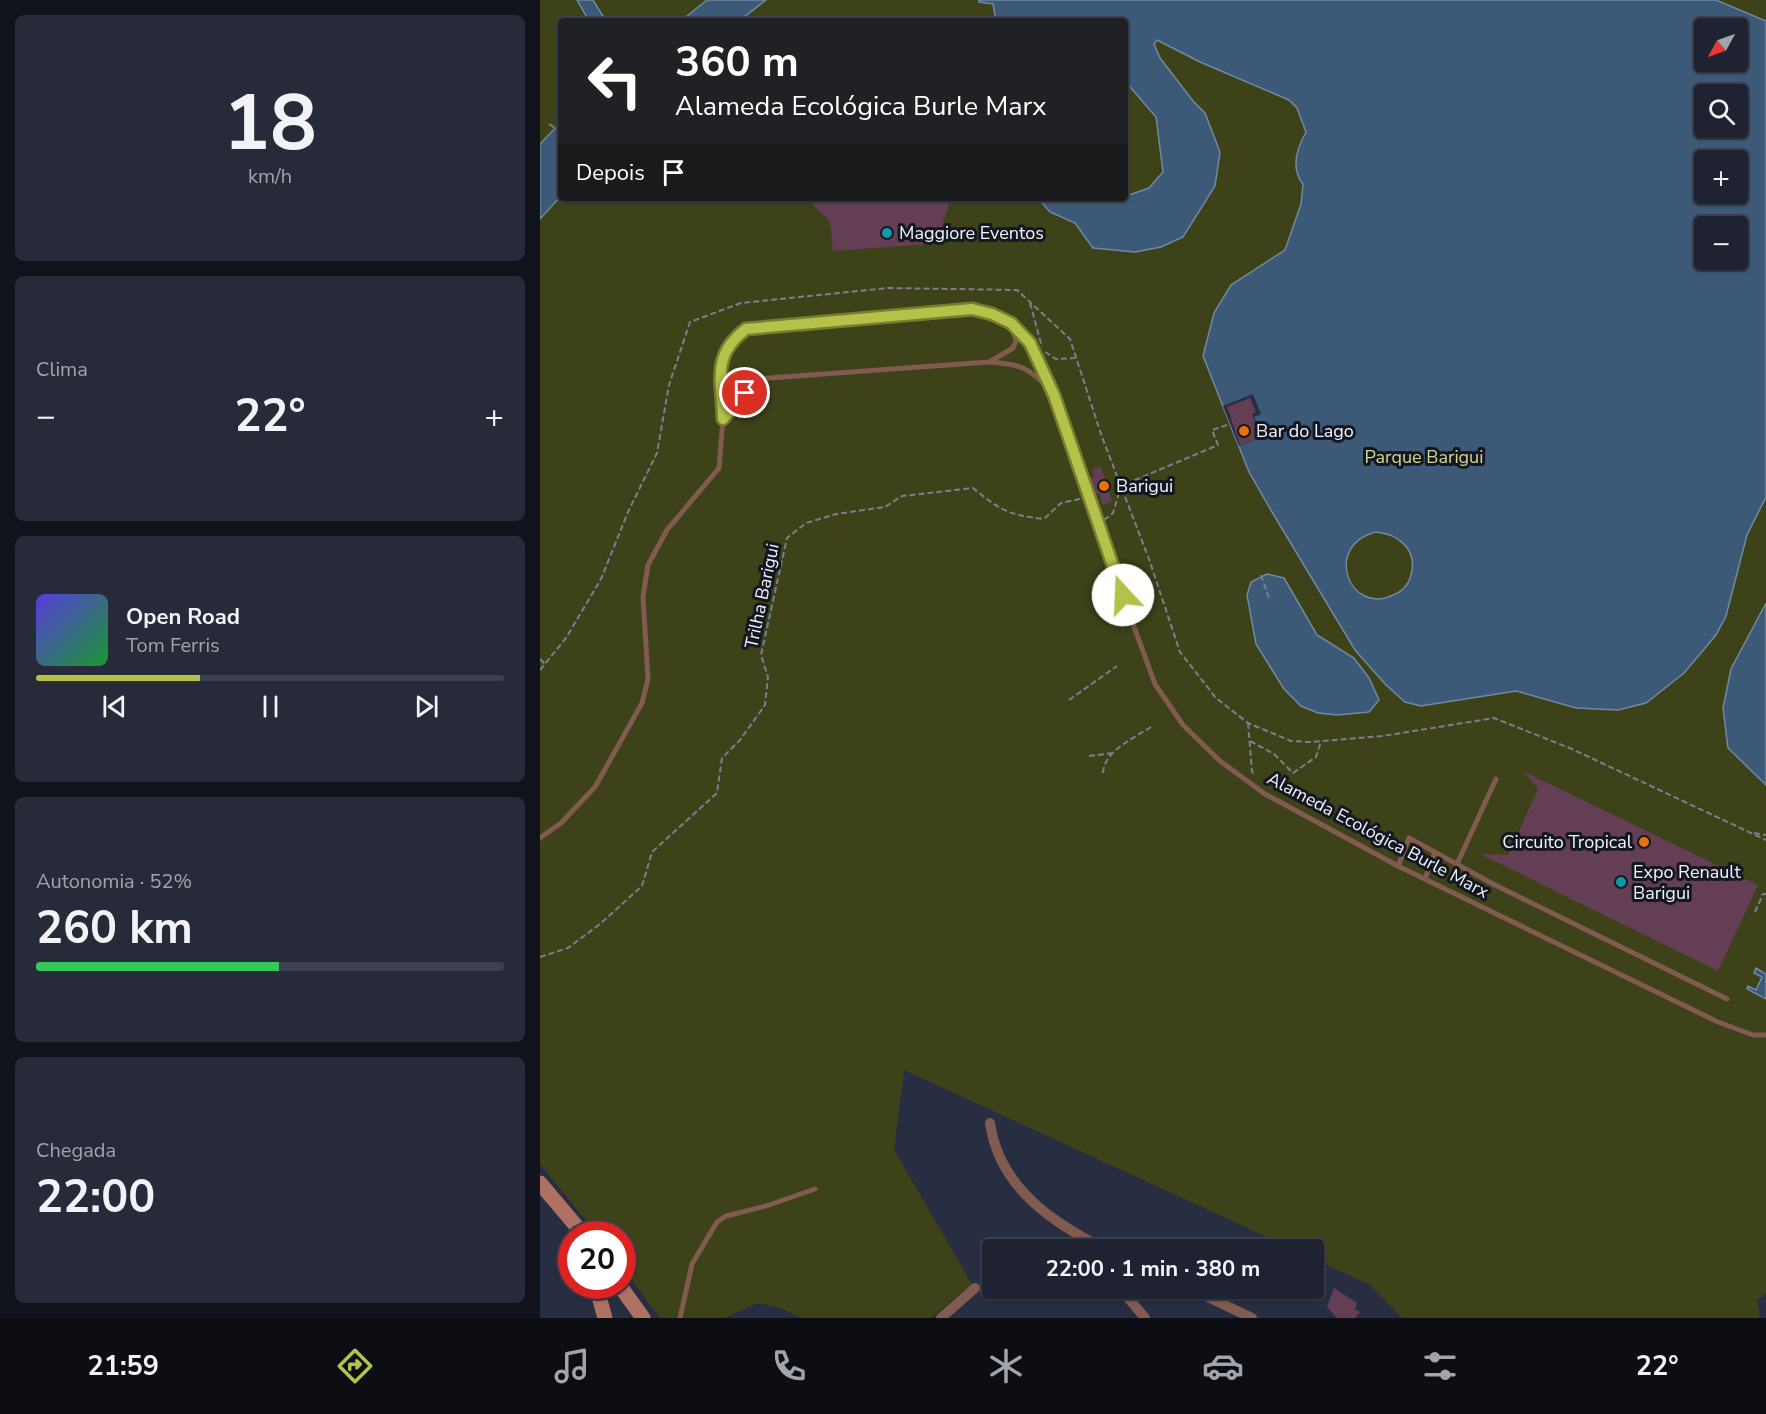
<!DOCTYPE html>
<html lang="pt">
<head>
<meta charset="utf-8">
<style>
	body { margin:0; font-family:"Nunito Sans",sans-serif; background:#262a39; color:#f1f3f6; height:100vh; display:flex; flex-direction:column; font-size:22px; white-space:nowrap }
	* { box-sizing:border-box; margin:0 }
	p { font-size:20px; color:#a1a4ab }
	.icon { flex:none; width:33px; height:33px; fill:none; stroke:currentColor; stroke-width:2; stroke-linecap:round; stroke-linejoin:round }
	.map { position:relative; flex:1; overflow:hidden }
	.side { display:flex; flex-direction:column; gap:15px; padding:15px; background:#10131b; width:540px }
	.side>* { flex:none }
	.hud { position:absolute; left:18px; top:18px; width:570px; height:183px; border-radius:6px; box-shadow:0 2px 4px #0004,0 0 0 2px #3c3f4d; background:#202124; color:#fff; overflow:hidden }
	.needle { width:39px; rotate:230deg }
	.buttons { position:absolute; left:1154px; top:18px; display:grid; gap:12px }
	.buttons a { display:grid; place-items:center; width:54px; height:54px; border-radius:6px; background:#1e2231; box-shadow:0 2px 4px #0004,0 0 0 2px #3c3f4d; font-size:30px }
	.speed { position:absolute; left:18px; top:1221px; display:flex; gap:12px; font-size:30px; font-weight:700; text-align:center }
	.speed>* { display:grid; place-content:center; width:78px; height:78px; border-radius:50%; background:#1e2231; box-shadow:0 2px 4px #0004,0 0 0 2px #3c3f4d; line-height:1 }
	.speed .limit { border:9px solid #d22; background:#fff; color:#111 }
	.pin { position:absolute; display:grid; place-items:center; width:51px; height:51px; color:#fff; margin:-26px; border:3px solid #fff; border-radius:50%; box-shadow:0 2px 6px #0007 }
	.me { position:absolute; width:66px; margin:-33px; rotate:340deg; stroke-linejoin:round; filter:drop-shadow(0 0 4px #0008) }
	.turn { display:flex; align-items:center; gap:21px; height:126px; padding:0 18px; font-size:27px }
	.turn .icon { width:78px; height:78px; stroke-width:2.5 }
	.turn b { display:block; font-size:42px; line-height:51px }
	.then { display:flex; align-items:center; height:57px; padding:0 18px; background:#0003; gap:12px; font-size:22px }
	.big { font-size:45px; font-weight:700; line-height:1.1 }
	.side .widget { flex:1; display:flex; flex-direction:column; justify-content:center; gap:9px; min-width:0; padding:0 21px; border-radius:9px; background:#262a39 }
	.side .dial { align-items:center; gap:0 }
	.dial b { font-size:78px; line-height:1 }
	.song { display:flex; align-items:center; gap:18px }
	.cover { width:72px; height:72px; border-radius:9px; background:linear-gradient(135deg,hsl(250 70% 55%),hsl(130 70% 35%)) }
	.played { height:6px; border-radius:3px; background:linear-gradient(90deg,#b5c249 35%,#3c3f4d 35%) }
	.keys { display:flex; justify-content:space-around; direction:ltr }
	.heat { display:flex; justify-content:space-between; align-items:center; font-size:33px; direction:ltr }
	.charge { height:9px; border-radius:4px; background:linear-gradient(90deg,#34c759 52%,#3c3f4d 0) }
	.trip { position:absolute; left:442px; top:1239px; width:342px; height:60px; border-radius:6px; background:#1e2231; box-shadow:0 2px 4px #0004,0 0 0 2px #3c3f4d; font-weight:700; line-height:60px; text-align:center }
	.tab-bar { display:flex; height:96px; justify-content:space-around; align-items:center; background:#0c0e14; color:#a1a4ab }
	.tab-bar .icon { width:42px; height:42px }
	.tab-bar .selected { color:#b5c249 }
	.tab-bar b { font-size:27px; color:#f1f3f6 }
	main { display:flex; flex:1; min-height:0 }
	.map>svg:first-child { display:block }
</style>
</head>
<body>
<main>
<section class="side">
<div class="widget dial"><b>18</b><p>km/h</p></div>
<div class="widget"><p>Clima</p>
<div class="heat"><a>−</a><b class="big">22°</b><a>+</a></div>
</div>
<div class="widget">
<div class="song"><i class="cover"></i><div><b>Open Road</b><p>Tom Ferris</p></div></div>
<div class="played"></div>
<div class="keys"><svg class="icon" aria-label="previous" viewBox="0 0 24 24"><path d="M18 5L8 12l10 7zM5 5v14"/></svg><svg class="icon" aria-label="pause" viewBox="0 0 24 24"><path d="M8 5v14M16 5v14"/></svg><svg class="icon" aria-label="next" viewBox="0 0 24 24"><path d="M6 5l10 7-10 7zM19 5v14"/></svg></div>
</div>
<div class="widget"><p>Autonomia · 52%</p><b class="big">260 km</b><div class="charge"></div></div>
<div class="widget"><p>Chegada</p><b class="big">22:00</b></div>
</section>
<div class="map">
<svg width="1226" height="1318" viewBox="0 0 1226 1318">
	<rect width="100%" height="100%" fill="#282e41"/>
	<!-- green -->
	<path fill="#3e4219" fill-rule="evenodd" d="M 0,0 L 1226,0 L 1226,1293 L 1217,1301 L 1220,1318 L 862,1318 L 830,1285 L 774,1259 L 774,1250 L 753,1249 L 364,1070 L 354,1150 L 432,1284 L 391,1318 L 261,1318 L 241,1308 L 217,1303 L 185,1318 L 120,1318 L 83,1268 L 82,1234 L 57,1234 L 0,1164 ZM 21,21 L 585,21 L 585,198 L 21,198 ZM 1164,28 L 1197,28 L 1197,62 L 1164,62 ZM 1164,94 L 1197,94 L 1197,128 L 1164,128 ZM 1164,160 L 1197,160 L 1197,194 L 1164,194 ZM 1164,226 L 1197,226 L 1197,260 L 1164,260 Z"/>
	<!-- water -->
	<path fill="#3c5a78" stroke="#7288a0" stroke-width="1.5" fill-rule="evenodd" d="M 37,0 L 53,0 L 66,21 L 49,21 Z
		M 167,0 L 226,0 L 199,21 L 141,21 Z
		M 439,0 L 1176,0 L 1226,21 L 1226,497 L 1207,535 L 1186,616 L 1176,635 L 1144,673 L 1106,703 L 1078,710 L 1036,708 L 976,691 L 881,706 L 865,702 L 845,684 L 815,650 L 732,512 L 709,472 L 663,356 L 674,313 L 691,285 L 745,250 L 761,204 L 763,184 C 750,168 757,148 766,132 L 757,108 L 749,100 L 660,62 L 617,40 L 614,44 L 620,58 L 653,101 L 665,113 L 680,152 L 675,186 L 643,237 L 621,247 L 595,252 L 553,248 L 535,223 L 510,212 L 498,198 L 573,198 L 575,200 L 609,188 L 623,172 L 616,117 L 585,81 L 585,21 L 456,21 L 453,4 L 439,2 ZM 1164,28 L 1197,28 L 1197,62 L 1164,62 ZM 1164,94 L 1197,94 L 1197,128 L 1164,128 ZM 1164,160 L 1197,160 L 1197,194 L 1164,194 ZM 1164,226 L 1197,226 L 1197,260 L 1164,260 ZM 836,532 C 859,534 878,550 871,575 C 869,584 862,592 853,595 C 810,616 782,546 836,532 Z
		M 21,122 L 21,196 L 0,219 L 0,144 Z
		M 727,574 L 744,578 L 777,635 L 814,658 L 829,678 L 839,700 L 829,712 L 797,715 L 778,713 L 761,706 L 744,689 L 716,644 L 707,595 L 711,582 Z
		M 1226,603 L 1226,785 L 1188,748 L 1183,708 L 1191,669 Z
		M 1216,968 L 1226,974 L 1226,999 L 1207,989 L 1208,986 L 1216,990 L 1222,977 L 1214,973 Z"/>
	<!-- pier -->
	<path fill="#282e41" d="M 713,394 L 721,414 L 714,417 L 722,437 L 699,446 L 683,406 Z"/>
	<!-- building -->
	<path fill="#643e54" d="M 273,198 L 411,198 L 403,223 L 405,243 L 293,251 L 290,221 L 274,206 Z
		M 710,398 L 716,412 L 712,414 L 721,437 L 700,445 L 687,407 Z
		M 561,467 L 572,501 L 562,505 L 559,493 L 552,496 L 547,479 L 554,476 L 552,469 Z
		M 983,771 L 1218,885 L 1178,971 L 940,854 L 968,855 L 998,789 Z
		M 794,1288 L 817,1303 L 815,1309 L 820,1312 L 815,1318 L 797,1318 L 787,1307 Z"/>
	<g fill="none" stroke-linecap="round" stroke-linejoin="round">
		<!-- path -->
		<path stroke="#797f8e" stroke-width="2" stroke-dasharray="6 3" stroke-linecap="butt" d="M 9,124 L 21,132
			M 490,303 L 502,347
			M 505,352 L 516,359 L 535,358
			M 564,520 L 573,513 L 581,486 L 678,445 L 672,430 L 690,424
			M 721,575 L 729,598
			M 0,659 L 5,664
			M 0,670 L 26,638 L 61,579 L 88,512 L 117,453 L 129,385 L 150,322 L 201,303 L 348,288 L 477,290 L 530,339 L 562,437 L 609,559 L 640,652 L 676,698 L 708,723 L 751,741 L 770,742 L 843,736 L 954,718 L 1032,749 L 1226,840
			M 529,700 L 577,666
			M 708,723 L 712,771 L 715,776
			M 710,741 L 734,754 L 753,773 L 776,757 L 781,741
			M 549,756 L 573,753
			M 563,773 C 564,751 594,738 611,727
			M 1214,833 L 1226,835
			M 1215,912 L 1223,894 L 1226,894
			M 0,957 L 28,948 L 60,924 L 102,886 L 112,852 L 177,793 L 182,758 L 200,740 L 225,705 L 228,677 L 221,655 L 247,538 L 266,523 L 296,514 L 345,507 L 362,496 L 433,488 C 460,510 468,515 504,519 L 521,503 L 540,499"/>
		<!-- service -->
		<path stroke="#815a50" stroke-width="5" d="M 451,361 L 473,348 L 476,341 L 471,325
			M 182,370 L 189,378 L 201,380 L 449,362 C 479,364 489,367 509,389
			M 184,419 L 220,379
			M 0,838 L 21,823 L 55,787 L 102,703 L 108,679 L 103,597 L 108,565 L 127,530 L 179,468 L 183,419 L 182,354 L 192,340 L 206,329 L 432,309 L 452,314 L 471,323 L 490,343 L 514,395 L 557,526 L 615,684 L 643,725 L 680,761 L 725,794 L 858,866 L 1178,1022 L 1213,1035 L 1226,1035
			M 917,864 L 956,779
			M 858,866 L 869,838 L 953,884 L 1187,999
			M 885,879 L 895,852
			M 140,1318 L 152,1264 L 177,1222 L 186,1216 L 226,1206 L 275,1189"/>
		<!-- minor -->
		<path stroke="#815a50" stroke-width="10" d="M 450,1123 C 459,1187 512,1223 567,1250
			M 580,1288 L 605,1318
			M 649,1288 L 712,1318
			M 589,1299 L 599,1288
			M 401,1318 L 435,1288"/>
		<!-- secondary -->
		<path stroke="#af7162" stroke-width="15" d="M 0,1183 L 43,1234
			M 56,1286 L 65,1318
			M 80,1286 L 103,1318"/>
	</g>
	<g fill="none" stroke-linecap="round" stroke-linejoin="round">
		<defs>
			<path id="route" d="M 205,393 L 183,419 C 182,379 171,356 206,329 L 432,309 L 452,314 L 471,323 L 490,343 L 514,395 L 583,595"/>
		</defs>
		<!-- route casing -->
		<use href="#route" stroke="#767e2f" stroke-width="15"/>
		<!-- route -->
		<use href="#route" stroke="#b5c249" stroke-width="10"/>
	</g>
	<!-- markers -->
	<g fill="#0f9aa8" stroke="#141720" stroke-width="2">
		<circle cx="347" cy="233" r="6"/>
		<circle cx="1081" cy="882" r="6"/>
	</g>
	<g fill="#e8710a" stroke="#141720" stroke-width="2">
		<circle cx="704" cy="431" r="6"/>
		<circle cx="564" cy="486" r="6"/>
		<circle cx="1104" cy="842" r="6"/>
	</g>
	<g text-anchor="middle" dominant-baseline="central" stroke-width="6" stroke-linejoin="round" paint-order="stroke">
		<!-- poi labels -->
		<g font-size="18" fill="#f0f4fe" stroke="#141720" text-anchor="start">
			<text x="359" y="233">Maggiore Eventos</text>
			<text x="716" y="431">Bar do Lago</text>
			<text x="576" y="486">Barigui</text>
			<text x="1092" y="842" text-anchor="end">Circuito Tropical</text>
			<text x="1093" y="872">Expo Renault<tspan x="1093" dy="21">Barigui</tspan></text>
		</g>
		<!-- park labels -->
		<g font-size="18" fill="#d1d993" stroke="#141720">
			<text x="884" y="457">Parque Barigui</text>
		</g>
		<!-- street labels -->
		<g font-size="18" fill="#f0f4fe" stroke="#141720">
			<text transform="translate(222 596) rotate(-78)">Trilha Barigui</text>
			<text transform="translate(838 835) rotate(28)">Alameda Ecológica Burle Marx</text>
		</g>
	</g>
</svg>
<div class="buttons">
<a><svg class="needle" viewBox="-14 -14 28 28"><path d="M0-13l5 13h-10z" fill="#e53935"/><path d="M0 13l5-13h-10z" fill="#a1a4ab"/></svg></a>
<a><svg class="icon" aria-label="search" viewBox="0 0 24 24"><circle cx="10" cy="10" r="6"/><path d="M15 15l6 6"/></svg></a>
<a>+</a>
<a>−</a>
</div>
<div class="speed"><div class="limit">20</div></div>
<div class="pin" style="left:205px;top:393px;background:#d93025"><svg class="icon" aria-label="arrive" viewBox="0 0 24 24"><path d="M6 21V4h12l-3 4 3 4H6"/></svg></div>
<svg class="me" style="left:583px;top:595px" viewBox="-20 -20 40 40"><circle r="19" fill="#fff"/><path d="M0-13L10 11 0 6-10 11z" fill="#b5c249"/></svg>
<div class="trip">22:00 · 1 min · 380 m</div>
<div class="hud">
<div class="turn"><svg class="icon" aria-label="left" viewBox="0 0 24 24"><path d="M17 20v-9H6M10 6l-5 5 5 5"/></svg><div><b>360 m</b>Alameda Ecológica Burle Marx</div></div>
<div class="then">Depois<svg class="icon" aria-label="arrive" viewBox="0 0 24 24"><path d="M6 21V4h12l-3 4 3 4H6"/></svg></div>
</div>
</div>
</main>
<nav class="tab-bar">
<b>21:59</b>
<svg class="icon selected" aria-label="directions" viewBox="0 0 24 24"><path d="M12 3l9 9-9 9-9-9zM9 14v-3h6M13 9l2 2-2 2"/></svg>
<svg class="icon" aria-label="music" viewBox="0 0 24 24"><path d="M9 18V5l10-2v13"/><circle cx="6" cy="18" r="3"/><circle cx="16" cy="16" r="3"/></svg>
<svg class="icon" aria-label="phone" viewBox="0 0 24 24"><path d="M5 4h4l2 5-3 2q2 4 5 5l2-3 5 2v4C11 20 4 13 5 4z"/></svg>
<svg class="icon" aria-label="climate" viewBox="0 0 24 24"><path d="M12 3v18M4 7l16 10M4 17L20 7"/></svg>
<svg class="icon" aria-label="car" viewBox="0 0 24 24"><path d="M5 17H2v-5l4-1 3-4h7l3 4 3 1v5h-3M9 17h6M6 11h13"/><circle cx="7" cy="17" r="2"/><circle cx="17" cy="17" r="2"/></svg>
<svg class="icon" aria-label="filters" viewBox="0 0 24 24"><path d="M4 7h16M4 17h16"/><circle cx="9" cy="7" r="2"/><circle cx="15" cy="17" r="2"/></svg>
<b>22°</b>
</nav>
</body>
</html>
